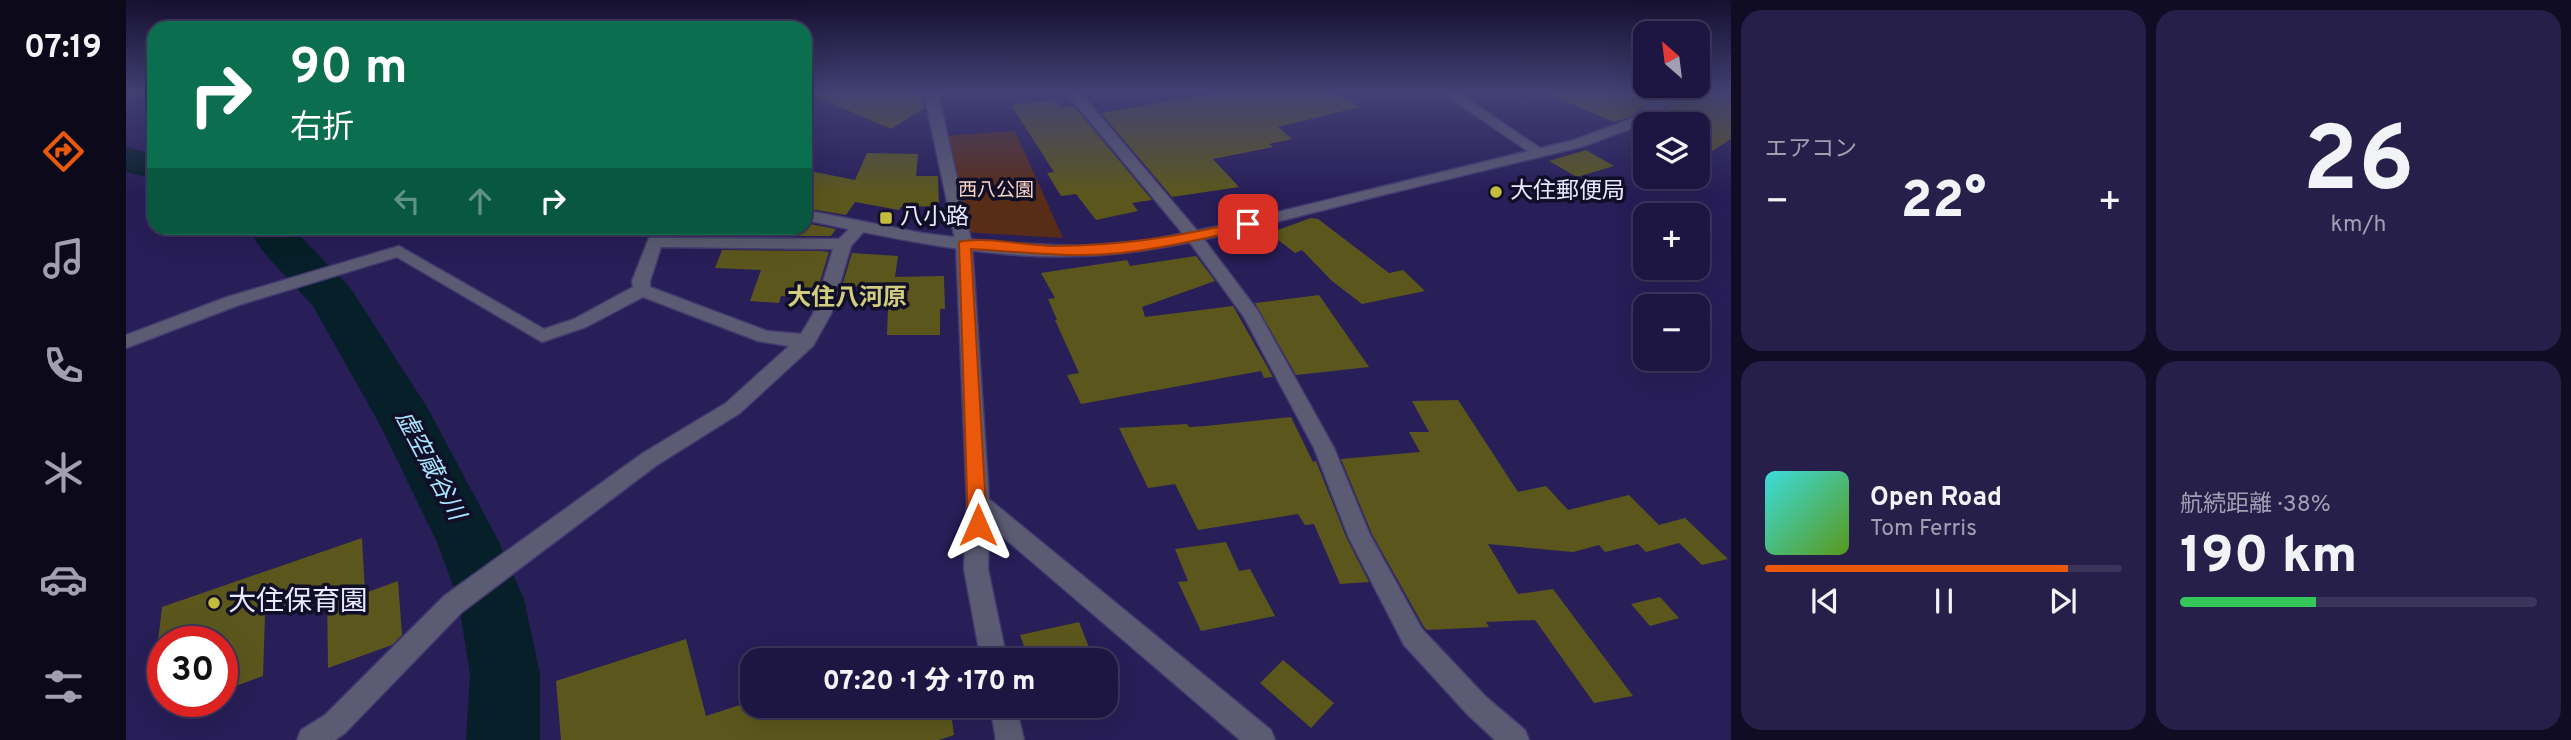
<!DOCTYPE html>
<html lang="ja">
<head>
<meta charset="utf-8">
<style>
	body { margin:0; font-family:Overpass,"Noto Sans JP",sans-serif; background:#261f49; color:#f1f3f6; height:100vh; display:flex; flex-direction:column; font-size:26px; white-space:nowrap }
	* { box-sizing:border-box; margin:0 }
	p { font-size:23px; color:#a19fb2 }
	.icon { flex:none; width:38px; height:38px; fill:none; stroke:currentColor; stroke-width:2; stroke-linecap:round; stroke-linejoin:round }
	.map { position:relative; flex:1; overflow:hidden }
	.sheet { display:flex; flex-direction:column; gap:10px; padding:10px; background:#100c24; width:840px }
	.sheet>* { flex:none }
	.banner { position:absolute; left:21px; top:21px; width:665px; height:214px; border-radius:21px; box-shadow:0 7px 28px #0002,0 0 0 2px #3c355b; background:#0b6e4f; color:#fff; overflow:hidden }
	.needle { width:46px; rotate:332deg }
	.buttons { position:absolute; left:1507px; top:21px; display:grid; gap:14px }
	.buttons a { display:grid; place-items:center; width:77px; height:77px; border-radius:14px; background:#1e1642; box-shadow:0 7px 28px #0002,0 0 0 2px #3c355b; font-size:35px }
	.speed { position:absolute; left:21px; top:626px; display:flex; gap:14px; font-size:35px; font-weight:700; text-align:center }
	.speed>* { display:grid; place-content:center; width:91px; height:91px; border-radius:50%; background:#1e1642; box-shadow:0 7px 28px #0002,0 0 0 2px #3c355b; line-height:1 }
	.speed .limit { border:10px solid #d22; background:#fff; color:#111 }
	.pin { position:absolute; display:grid; place-items:center; width:60px; height:60px; color:#fff; margin:-30px; border-radius:14px; box-shadow:0 4px 10px #0006 }
	.me { position:absolute; width:77px; margin:-38px; rotate:0deg; stroke-linejoin:round; filter:drop-shadow(0 0 5px #0008) }
	.turn { display:flex; align-items:center; gap:24px; height:147px; padding:0 28px; font-size:32px }
	.turn .icon { width:91px; height:91px; stroke-width:2.5 }
	.turn b { display:block; font-size:49px; line-height:60px }
	.lanes { display:flex; align-items:center; height:66px; padding:0 28px; background:#0003; justify-content:center; gap:35px; direction:ltr }
	.lanes .off { opacity:.35 }
	.big { font-size:52px; font-weight:800; line-height:1.1 }
	.sheet .widget { flex:1; display:flex; flex-direction:column; justify-content:center; gap:10px; min-width:0; padding:0 24px; border-radius:21px; background:#261f49 }
	.sheet .dial { align-items:center; gap:0 }
	.dial b { font-size:91px; line-height:1 }
	.song { display:flex; align-items:center; gap:21px }
	.cover { width:84px; height:84px; border-radius:10px; background:linear-gradient(135deg,hsl(180 70% 55%),hsl(90 70% 35%)) }
	.played { height:7px; border-radius:4px; background:linear-gradient(90deg,#ea580c 85%,#3c355b 85%) }
	.keys { display:flex; justify-content:space-around; direction:ltr }
	.heat { display:flex; justify-content:space-between; align-items:center; font-size:38px; direction:ltr }
	.charge { height:10px; border-radius:5px; background:linear-gradient(90deg,#34c759 38%,#3c355b 0) }
	.sheet .tiles { flex:1; display:grid; gap:10px; grid-template-columns:repeat(2,1fr) }
	.trip { position:absolute; left:614px; top:648px; width:378px; height:70px; border-radius:21px; background:#1e1642; box-shadow:0 7px 28px #0002,0 0 0 2px #3c355b; font-weight:800; line-height:70px; text-align:center }
	main { display:flex; flex:1; min-height:0 }
	.tab-bar { display:flex; flex-direction:column; width:126px; justify-content:space-around; align-items:center; background:#0c091a; color:#a19fb2 }
	.tab-bar .icon { width:49px; height:49px }
	.tab-bar .selected { color:#ea580c }
	.tab-bar b { font-size:32px; color:#f1f3f6 }
	.map>svg:first-child { display:block }
</style>
</head>
<body>
<main>
<nav class="tab-bar">
<b>07:19</b>
<svg class="icon selected" aria-label="directions" viewBox="0 0 24 24"><path d="M12 3l9 9-9 9-9-9zM9 14v-3h6M13 9l2 2-2 2"/></svg>
<svg class="icon" aria-label="music" viewBox="0 0 24 24"><path d="M9 18V5l10-2v13"/><circle cx="6" cy="18" r="3"/><circle cx="16" cy="16" r="3"/></svg>
<svg class="icon" aria-label="phone" viewBox="0 0 24 24"><path d="M5 4h4l2 5-3 2q2 4 5 5l2-3 5 2v4C11 20 4 13 5 4z"/></svg>
<svg class="icon" aria-label="climate" viewBox="0 0 24 24"><path d="M12 3v18M4 7l16 10M4 17L20 7"/></svg>
<svg class="icon" aria-label="car" viewBox="0 0 24 24"><path d="M5 17H2v-5l4-1 3-4h7l3 4 3 1v5h-3M9 17h6M6 11h13"/><circle cx="7" cy="17" r="2"/><circle cx="17" cy="17" r="2"/></svg>
<svg class="icon" aria-label="filters" viewBox="0 0 24 24"><path d="M4 7h16M4 17h16"/><circle cx="9" cy="7" r="2"/><circle cx="15" cy="17" r="2"/></svg>
</nav>
<div class="map">
<svg width="1605" height="740" viewBox="0 0 1605 740">
	<rect width="100%" height="100%" fill="#281e58"/>
	<!-- green -->
	<path fill="#582d18" d="M 889,131 L 937,238 L 835,232 L 816,136 Z"/>
	<g fill="none" stroke-linecap="round" stroke-linejoin="round">
		<!-- river -->
		<path fill="#061f28" fill-rule="evenodd" d="M 0,147 L 28,154 L 28,179 L 0,172 Z
			M 121,228 L 166,228 L 223,286 L 301,407 L 372,540 L 398,599 L 414,674 L 414,740 L 340,740 L 344,674 L 332,599 L 310,540 L 254,425 L 187,306 L 140,255 Z"/>
	</g>
	<!-- building -->
	<path fill="#5b571c" d="M 735,91 L 799,91 L 796,99 L 798,108 L 765,129 L 682,93 Z
		M 1101,91 L 1204,91 L 1233,107 L 1152,127 L 1166,139 L 1143,144 L 1147,147 L 1087,159 L 1113,187 L 1046,197 L 975,113 Z
		M 1414,91 L 1539,91 L 1504,117 L 1488,122 Z
		M 1562,91 L 1605,91 L 1605,139 L 1572,160 L 1572,124 L 1520,124 Z
		M 929,100 L 934,107 L 948,106 L 1026,200 L 1006,203 L 1012,211 L 970,220 L 950,194 L 935,196 L 921,173 L 928,172 L 885,105 Z
		M 1460,150 L 1488,166 L 1451,177 L 1423,161 Z
		M 741,153 L 792,154 L 790,176 L 812,176 L 813,206 L 775,207 L 773,210 L 729,202 L 720,215 L 679,208 L 679,170 L 729,180 Z
		M 1185,218 L 1192,219 L 1263,273 L 1277,270 L 1299,291 L 1236,304 L 1206,281 L 1176,250 L 1169,253 L 1143,233 Z
		M 679,223 L 710,229 L 705,236 L 602,236 L 606,228 L 679,228 Z
		M 596,250 L 694,251 L 703,252 L 689,298 L 655,296 L 653,303 L 624,301 L 635,270 L 589,268 Z
		M 726,253 L 772,256 L 769,277 L 818,276 L 819,309 L 814,309 L 814,335 L 761,335 L 762,309 L 756,309 L 757,288 L 716,286 Z
		M 1070,256 L 1089,281 L 1016,307 L 1019,317 L 1107,306 L 1147,377 L 1138,378 L 1135,371 L 955,404 L 941,375 L 953,373 L 929,320 L 931,320 L 922,299 L 929,298 L 915,273 L 1001,260 L 1004,266 Z
		M 1193,295 L 1243,367 L 1170,375 L 1129,303 Z
		M 1332,400 L 1392,492 L 1420,486 L 1442,510 L 1503,495 L 1533,525 L 1559,518 L 1602,559 L 1576,565 L 1553,543 L 1520,552 L 1512,544 L 1479,552 L 1473,545 L 1447,552 L 1362,544 L 1392,594 L 1427,589 L 1507,696 L 1468,703 L 1409,620 L 1360,622 L 1363,627 L 1301,630 L 1298,627 L 1246,534 L 1215,459 L 1294,452 L 1283,432 L 1303,432 L 1286,401 Z
		M 1165,417 L 1187,462 L 1190,461 L 1221,539 L 1243,582 L 1214,584 L 1188,524 L 1179,525 L 1172,514 L 1072,530 L 1049,484 L 1022,488 L 993,428 L 1061,424 L 1063,427 L 1080,426 Z
		M 236,538 L 239,593 L 272,581 L 276,635 L 266,645 L 202,668 L 201,593 L 139,615 L 137,676 L 96,691 L 96,642 L 32,642 L 36,607 Z
		M 1100,542 L 1113,571 L 1124,569 L 1149,616 L 1075,631 L 1052,582 L 1062,581 L 1049,549 Z
		M 1534,597 L 1553,618 L 1524,626 L 1505,604 Z
		M 953,622 L 968,660 L 903,660 L 894,635 Z
		M 560,639 L 580,716 L 626,701 L 626,705 L 824,705 L 828,735 L 813,740 L 435,740 L 430,681 Z
		M 1157,660 L 1208,703 L 1185,728 L 1134,683 Z"/>
	<g fill="none" stroke-linecap="round" stroke-linejoin="round">
		<defs>
			<path id="minor" d="M 802,91 L 816,91 L 813,98 L 846,244 L 863,499 L 1145,730 L 1149,740 L 1114,740 L 863,525 L 862,569 L 881,660 L 855,660 L 838,569 L 841,503 L 830,244 L 799,98 Z
				M 939,91 L 953,91 L 1074,234 L 1132,311 L 1208,448 L 1244,535 L 1296,629 L 1360,697 L 1399,730 L 1403,740 L 1369,740 L 1342,715 L 1278,645 L 1223,538 L 1188,448 L 1118,317 L 1062,240 Z
				M 1314,91 L 1330,91 L 1421,153 L 1414,157 L 1409,156 Z
				M 734,222 L 742,227 L 725,246 L 705,314 L 687,346 L 614,413 L 531,465 L 336,612 L 219,733 L 209,740 L 171,740 L 175,730 L 199,715 L 318,596 L 517,453 L 600,403 L 663,346 L 632,341 L 517,297 L 460,327 L 416,342 L 271,257 L 113,305 L 0,348 L 0,335 L 101,297 L 273,246 L 418,329 L 448,319 L 507,287 L 506,281 L 523,238 L 713,239 L 728,224 ZM 535,247 L 707,249 L 687,314 L 675,334 L 641,331 L 524,287 L 524,281 Z
				M 864,705 L 890,705 L 898,740 L 870,740 Z"/>
			<path id="tertiary" d="M 1543,91 L 1559,91 L 1515,125 L 1458,146 C 1374,167 1290,186 1206,208 C 1123,228 1042,253 957,256 C 863,260 770,239 679,220 L 679,210 L 796,233 L 875,243 L 954,246 L 1020,241 L 1098,225 L 1448,140 L 1505,119 Z"/>
		</defs>
		<!-- minor casing -->
		<use href="#minor" stroke="#433a6f" stroke-width="3"/>
		<!-- tertiary casing -->
		<use href="#tertiary" stroke="#433a6f" stroke-width="3"/>
		<!-- minor -->
		<use href="#minor" fill="#5b5b73" fill-rule="evenodd"/>
		<!-- tertiary -->
		<use href="#tertiary" fill="#5b5b73" fill-rule="evenodd"/>
	</g>
	<!-- sky -->
	<linearGradient id="sky" x2="0" y2="1"><stop stop-color="#161030"/><stop offset="0.47" stop-color="#424175"/><stop offset="1" stop-color="#424175" stop-opacity="0"/></linearGradient>
	<rect width="1605" height="195" fill="url(#sky)"/>
	<!-- route -->
	<path fill="#ea580c" stroke="#983908" stroke-width="2" d="M 1122,220 L 1129,224 L 1127,227 C 1083,238 1040,248 995,253 C 946,258 895,252 845,249 L 861,525 L 858,530 L 852,533 L 845,530 L 842,525 L 833,242 C 859,236 902,246 930,246 C 996,246 1058,236 1122,220 Z"/>
	<!-- markers -->
	<g fill="#c4bc3e" stroke="#110e27" stroke-width="2.5">
		<circle cx="1370" cy="192" r="7"/>
		<rect x="753" y="211" width="14" height="14" rx="3.5"/>
		<circle cx="88" cy="603" r="7"/>
	</g>
	<g text-anchor="middle" dominant-baseline="central" stroke-width="7" stroke-linejoin="round" paint-order="stroke">
		<!-- far-park labels -->
		<g font-size="19" fill="#f9d5c4" stroke="#110e27">
			<text x="870" y="191">西八公園</text>
		</g>
		<!-- poi labels -->
		<g font-size="23" fill="#e8e8ff" stroke="#110e27" text-anchor="start">
			<text x="1384" y="192">大住郵便局</text>
			<text x="774" y="218">八小路</text>
		</g>
		<!-- neighbourhood labels -->
		<g font-size="24" font-weight="bold" fill="#d1cd7f" stroke="#110e27">
			<text x="721" y="299">大住八河原</text>
		</g>
		<!-- water labels -->
		<g font-size="24" font-style="italic" fill="#a8e4fd" stroke="#110e27">
			<text transform="translate(303 466) rotate(62)">虚空蔵谷川</text>
		</g>
		<!-- near-poi labels -->
		<g font-size="28" fill="#e8e8ff" stroke="#110e27" text-anchor="start">
			<text x="102" y="603">大住保育園</text>
		</g>
	</g>
</svg>
<div class="buttons">
<a><svg class="needle" viewBox="-14 -14 28 28"><path d="M0-13l5 13h-10z" fill="#e53935"/><path d="M0 13l5-13h-10z" fill="#a19fb2"/></svg></a>
<a><svg class="icon" aria-label="layers" viewBox="0 0 24 24"><path d="M12 4l9 5-9 5-9-5zM3 14l9 5 9-5"/></svg></a>
<a>+</a>
<a>−</a>
</div>
<div class="speed"><div class="limit">30</div></div>
<div class="pin" style="left:1122px;top:224px;background:#d93025"><svg class="icon" aria-label="arrive" viewBox="0 0 24 24"><path d="M6 21V4h12l-3 4 3 4H6"/></svg></div>
<svg class="me" style="left:852px;top:525px" viewBox="-20 -20 40 40"><path d="M0-17L14 15 0 8-14 15z" fill="#ea580c" stroke="#fff" stroke-width="4"/></svg>
<div class="trip">07:20 · 1 分 · 170 m</div>
<div class="banner">
<div class="turn"><svg class="icon" aria-label="right" viewBox="0 0 24 24"><path d="M7 20v-9h11M14 6l5 5-5 5"/></svg><div><b>90 m</b>右折</div></div>
<div class="lanes"><svg class="icon off" aria-label="left" viewBox="0 0 24 24"><path d="M17 20v-9H6M10 6l-5 5 5 5"/></svg><svg class="icon off" aria-label="ahead" viewBox="0 0 24 24"><path d="M12 20V5M6 11l6-6 6 6"/></svg><svg class="icon" aria-label="right" viewBox="0 0 24 24"><path d="M7 20v-9h11M14 6l5 5-5 5"/></svg></div>
</div>
</div>
<section class="sheet">
<div class="tiles">
<div class="widget"><p>エアコン</p>
<div class="heat"><a>−</a><b class="big">22°</b><a>+</a></div>
</div>
<div class="widget dial"><b>26</b><p>km/h</p></div>
<div class="widget">
<div class="song"><i class="cover"></i><div><b>Open Road</b><p>Tom Ferris</p></div></div>
<div class="played"></div>
<div class="keys"><svg class="icon" aria-label="previous" viewBox="0 0 24 24"><path d="M18 5L8 12l10 7zM5 5v14"/></svg><svg class="icon" aria-label="pause" viewBox="0 0 24 24"><path d="M8 5v14M16 5v14"/></svg><svg class="icon" aria-label="next" viewBox="0 0 24 24"><path d="M6 5l10 7-10 7zM19 5v14"/></svg></div>
</div>
<div class="widget"><p>航続距離 · 38%</p><b class="big">190 km</b><div class="charge"></div></div>
</div>
</section>
</main>
</body>
</html>
